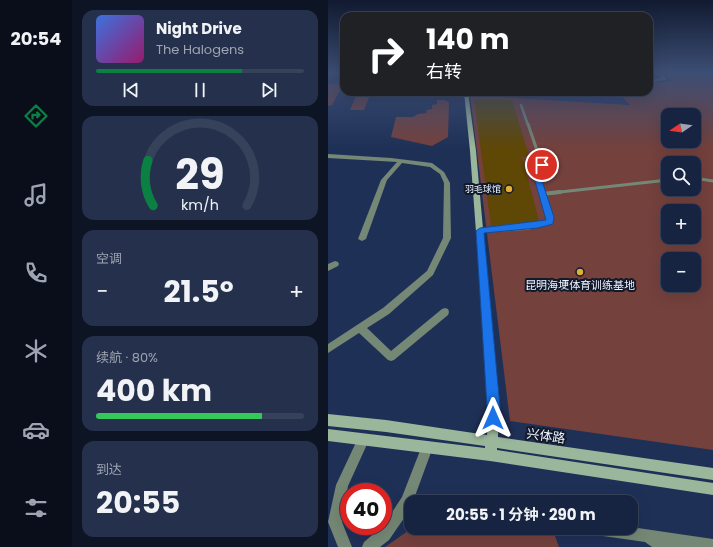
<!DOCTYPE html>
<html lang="zh">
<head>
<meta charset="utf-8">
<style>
	body { margin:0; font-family:Poppins,"Noto Sans SC",sans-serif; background:#24304c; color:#f1f3f6; height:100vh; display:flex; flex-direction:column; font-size:15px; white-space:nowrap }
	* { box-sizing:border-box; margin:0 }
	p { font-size:13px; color:#9ea4b1 }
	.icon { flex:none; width:22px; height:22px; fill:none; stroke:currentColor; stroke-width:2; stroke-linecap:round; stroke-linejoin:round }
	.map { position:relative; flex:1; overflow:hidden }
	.drawer { display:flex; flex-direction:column; gap:10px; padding:10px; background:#0d1424; width:256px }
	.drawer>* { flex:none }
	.guide { position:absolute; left:12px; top:12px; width:313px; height:84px; border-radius:12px; box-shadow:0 4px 16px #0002,0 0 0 1px #36415a; background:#202124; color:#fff; overflow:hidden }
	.needle { width:26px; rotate:257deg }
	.controls { position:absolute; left:333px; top:108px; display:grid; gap:8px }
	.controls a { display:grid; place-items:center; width:40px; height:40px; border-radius:8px; background:#172441; box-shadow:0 4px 16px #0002,0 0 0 1px #36415a; font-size:20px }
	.speed { position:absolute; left:12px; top:483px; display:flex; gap:8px; font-size:20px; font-weight:700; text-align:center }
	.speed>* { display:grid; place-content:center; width:52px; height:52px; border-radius:50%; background:#172441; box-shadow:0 4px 16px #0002,0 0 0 1px #36415a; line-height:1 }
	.speed .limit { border:6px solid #d22; background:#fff; color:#111 }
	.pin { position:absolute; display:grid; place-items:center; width:34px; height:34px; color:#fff; margin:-17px; border:2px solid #fff; border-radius:50%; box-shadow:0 1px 4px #0007 }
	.me { position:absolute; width:44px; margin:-22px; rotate:0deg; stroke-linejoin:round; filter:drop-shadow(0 0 3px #0008) }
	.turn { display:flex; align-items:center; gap:14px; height:84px; padding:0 20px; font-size:18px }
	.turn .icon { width:52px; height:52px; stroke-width:2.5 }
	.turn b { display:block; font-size:28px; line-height:34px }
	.big { font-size:30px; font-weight:700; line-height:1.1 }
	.drawer .widget { flex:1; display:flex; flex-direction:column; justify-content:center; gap:6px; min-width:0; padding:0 14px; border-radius:12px; background:#24304c }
	.drawer .dial { align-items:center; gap:0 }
	.dial svg { height:104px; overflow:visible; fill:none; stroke:#36415a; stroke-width:7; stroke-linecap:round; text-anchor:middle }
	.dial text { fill:#f1f3f6; stroke:none }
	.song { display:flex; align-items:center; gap:12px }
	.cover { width:48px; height:48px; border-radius:6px; background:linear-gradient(135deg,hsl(220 70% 55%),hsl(320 70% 35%)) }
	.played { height:4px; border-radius:2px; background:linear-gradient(90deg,#0b8043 70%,#36415a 70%) }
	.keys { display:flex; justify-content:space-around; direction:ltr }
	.heat { display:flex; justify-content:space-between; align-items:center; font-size:22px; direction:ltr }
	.charge { height:6px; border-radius:3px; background:linear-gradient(90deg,#34c759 80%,#36415a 0) }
	.trip { position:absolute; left:76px; top:495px; width:234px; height:40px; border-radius:12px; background:#172441; box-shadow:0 4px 16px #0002,0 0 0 1px #36415a; font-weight:700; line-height:40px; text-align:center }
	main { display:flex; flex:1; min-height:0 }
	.menu { display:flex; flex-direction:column; width:72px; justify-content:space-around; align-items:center; background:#090e1a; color:#9ea4b1 }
	.menu .icon { width:28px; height:28px }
	.menu .on { color:#0b8043 }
	.menu b { font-size:18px; color:#f1f3f6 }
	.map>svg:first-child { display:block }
</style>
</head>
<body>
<main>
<nav class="menu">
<b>20:54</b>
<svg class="icon on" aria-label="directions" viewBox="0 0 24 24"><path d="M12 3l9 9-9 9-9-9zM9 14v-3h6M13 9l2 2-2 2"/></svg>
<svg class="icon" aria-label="music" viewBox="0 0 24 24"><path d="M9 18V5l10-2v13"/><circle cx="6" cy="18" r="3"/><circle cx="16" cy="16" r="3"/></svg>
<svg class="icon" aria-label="phone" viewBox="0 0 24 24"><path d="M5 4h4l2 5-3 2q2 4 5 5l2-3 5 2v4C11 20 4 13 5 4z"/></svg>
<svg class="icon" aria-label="climate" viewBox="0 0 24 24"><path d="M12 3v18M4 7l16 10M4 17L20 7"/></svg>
<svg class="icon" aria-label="car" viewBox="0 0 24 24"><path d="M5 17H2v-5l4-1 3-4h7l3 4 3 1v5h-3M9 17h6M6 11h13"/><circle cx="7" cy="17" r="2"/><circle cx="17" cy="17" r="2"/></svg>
<svg class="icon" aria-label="filters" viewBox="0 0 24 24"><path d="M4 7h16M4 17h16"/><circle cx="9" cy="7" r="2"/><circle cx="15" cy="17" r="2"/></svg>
</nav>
<section class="drawer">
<div class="widget">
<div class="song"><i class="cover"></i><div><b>Night Drive</b><p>The Halogens</p></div></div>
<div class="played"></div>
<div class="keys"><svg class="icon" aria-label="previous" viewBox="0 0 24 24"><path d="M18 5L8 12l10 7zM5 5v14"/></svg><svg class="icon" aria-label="pause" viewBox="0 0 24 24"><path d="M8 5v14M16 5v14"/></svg><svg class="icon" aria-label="next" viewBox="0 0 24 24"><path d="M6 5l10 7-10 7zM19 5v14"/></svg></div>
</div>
<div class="widget dial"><svg viewBox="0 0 100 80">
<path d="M14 69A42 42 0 1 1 86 69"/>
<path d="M14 69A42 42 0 0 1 10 34" stroke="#0b8043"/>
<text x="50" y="56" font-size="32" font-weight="700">29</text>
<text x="50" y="72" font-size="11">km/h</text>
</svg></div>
<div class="widget"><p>空调</p>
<div class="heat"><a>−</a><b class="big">21.5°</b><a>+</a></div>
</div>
<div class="widget"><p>续航 · 80%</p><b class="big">400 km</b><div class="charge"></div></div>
<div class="widget"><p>到达</p><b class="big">20:55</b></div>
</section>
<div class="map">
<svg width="385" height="547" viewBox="0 0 385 547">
	<rect width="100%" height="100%" fill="#1f3057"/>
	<!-- built -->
	<path fill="#263967" d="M 142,92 L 290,92 L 303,105 L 142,95 Z"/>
	<!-- green -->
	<path fill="#74413d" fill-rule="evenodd" d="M 336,74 L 385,76 L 385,450 L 182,421 L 142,95 L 302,105 L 290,92 L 321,92 L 321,83 L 344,81 ZM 340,115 L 366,115 L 366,141 L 340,141 ZM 340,163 L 366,163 L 366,189 L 340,189 ZM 340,211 L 366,211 L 366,237 L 340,237 ZM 340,259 L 366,259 L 366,285 L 340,285 Z
		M 16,83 L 4,105 L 0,106 L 0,84 Z
		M 30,92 L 43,92 L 36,110 L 22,110 Z
		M 109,100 L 116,100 L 121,102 L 120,137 L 104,146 L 63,137 L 68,117 L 85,117 L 90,114 L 98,113 L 99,110 L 104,109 L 104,105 L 109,104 Z
		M 80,531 L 227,536 L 231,547 L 57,547 Z"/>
	<!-- building -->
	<path fill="#5f4705" d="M 146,99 L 184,100 L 201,156 L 194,157 L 211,221 L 163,226 Z"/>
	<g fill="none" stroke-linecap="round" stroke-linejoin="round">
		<!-- lane-far2 -->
		<path stroke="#758775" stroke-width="2.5" d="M 178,94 L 179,92
			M 193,105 L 200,125"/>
		<!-- lane-far1 -->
		<path stroke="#758775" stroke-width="3" d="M 200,124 L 214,165 L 210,181 L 214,193
			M 366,178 L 385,181
			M 223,193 L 340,180"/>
		<!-- lane -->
		<path stroke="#758775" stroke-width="4" d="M 214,194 L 232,192
			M 152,231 L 199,228 L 222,222 L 222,217 L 214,192"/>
		<!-- street -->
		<path fill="#758775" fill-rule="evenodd" d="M 328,72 L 332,72 L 338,78 L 338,80 L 321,82 L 321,80 L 334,78 Z
			M 341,72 L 385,72 L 385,74 L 343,73 Z
			M 269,92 L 273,92 L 274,94 L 271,95 Z
			M 0,154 L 63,158 L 104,163 L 116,172 L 122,183 L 123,238 L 105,275 L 61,314 L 39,328 L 63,351 L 114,309 L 117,308 L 120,309 L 121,312 L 120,315 L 66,360 L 63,361 L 60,360 L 31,333 L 0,353 L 0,344 L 55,308 L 99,271 L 115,238 L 116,183 L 112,174 L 102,167 L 74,163 L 59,180 L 38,239 L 34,241 L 30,239 L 53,180 L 69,162 L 0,158 Z
			M 7,261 L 10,262 L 11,264 L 10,266 L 0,271 L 0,264 Z
			M 35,434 L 39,436 L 41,440 L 20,486 L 14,522 L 24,547 L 10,547 L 0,522 L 8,485 L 31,436 Z
			M 99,441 L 103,443 L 105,447 L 87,496 L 93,497 L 94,502 L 83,502 L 83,508 L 61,540 L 52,547 L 34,547 L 36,542 L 55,526 L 74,497 L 95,443 Z
			M 303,527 L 385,539 L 385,547 L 324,547 L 317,542 L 268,535 L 263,533 L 261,528 L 303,528 Z"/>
		<!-- secondary -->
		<path fill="#9bb79b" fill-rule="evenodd" d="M 136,92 L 140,92 L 148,151 L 171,407 L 170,437 L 385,468 L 385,480 L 169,448 L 169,450 L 385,483 L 385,495 L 162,461 L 0,441 L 0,429 L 157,448 L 157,446 L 58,432 L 0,426 L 0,414 L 58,420 L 159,435 L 161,407 L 142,151 Z"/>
	</g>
	<!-- sky -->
	<linearGradient id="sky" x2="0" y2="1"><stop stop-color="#111a30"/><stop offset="0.49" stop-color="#3c4e74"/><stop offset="1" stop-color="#3c4e74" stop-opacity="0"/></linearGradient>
	<rect width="385" height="148" fill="url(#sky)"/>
	<!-- route -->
	<path fill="#1a73e8" stroke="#114b97" d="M 214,163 L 217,165 L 214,181 L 226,217 L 225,224 L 210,228 L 156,233 L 172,407 L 171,418 L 170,423 L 165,425 L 161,423 L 159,418 L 159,407 L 148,231 L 152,228 L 218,220 L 207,181 L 211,165 Z"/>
	<!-- markers -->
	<g fill="#e1af34" stroke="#11192b" stroke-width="1.5">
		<circle cx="181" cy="189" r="4"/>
		<circle cx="252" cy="272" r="4"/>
	</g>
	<g text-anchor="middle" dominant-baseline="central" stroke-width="4" stroke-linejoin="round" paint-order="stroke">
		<!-- far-poi labels -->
		<g font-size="9" fill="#eef3fd" stroke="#11192b" text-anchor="end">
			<text x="173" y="189">羽毛球馆</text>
		</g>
		<!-- poi labels -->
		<g font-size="11" fill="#eef3fd" stroke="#11192b">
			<text x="252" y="285">昆明海埂体育训练基地</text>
		</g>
		<!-- near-street labels -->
		<g font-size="13" fill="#eef3fd" stroke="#11192b">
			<text transform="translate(218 436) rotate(8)">兴体路</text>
		</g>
	</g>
</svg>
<div class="controls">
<a><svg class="needle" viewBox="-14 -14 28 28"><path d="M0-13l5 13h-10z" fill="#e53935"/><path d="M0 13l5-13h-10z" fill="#9ea4b1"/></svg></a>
<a><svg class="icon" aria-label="search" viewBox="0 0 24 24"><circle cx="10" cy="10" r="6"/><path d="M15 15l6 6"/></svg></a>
<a>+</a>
<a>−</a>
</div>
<div class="speed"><div class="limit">40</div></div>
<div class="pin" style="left:214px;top:165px;background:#d93025"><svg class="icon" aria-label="arrive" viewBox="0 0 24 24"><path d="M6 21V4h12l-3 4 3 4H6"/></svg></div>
<svg class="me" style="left:165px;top:418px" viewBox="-20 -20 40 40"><path d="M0-17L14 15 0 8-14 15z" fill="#1a73e8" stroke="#fff" stroke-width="4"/></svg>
<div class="trip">20:55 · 1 分钟 · 290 m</div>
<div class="guide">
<div class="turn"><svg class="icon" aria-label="right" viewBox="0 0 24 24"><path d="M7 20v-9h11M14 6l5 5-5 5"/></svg><div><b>140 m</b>右转</div></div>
</div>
</div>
</main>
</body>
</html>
